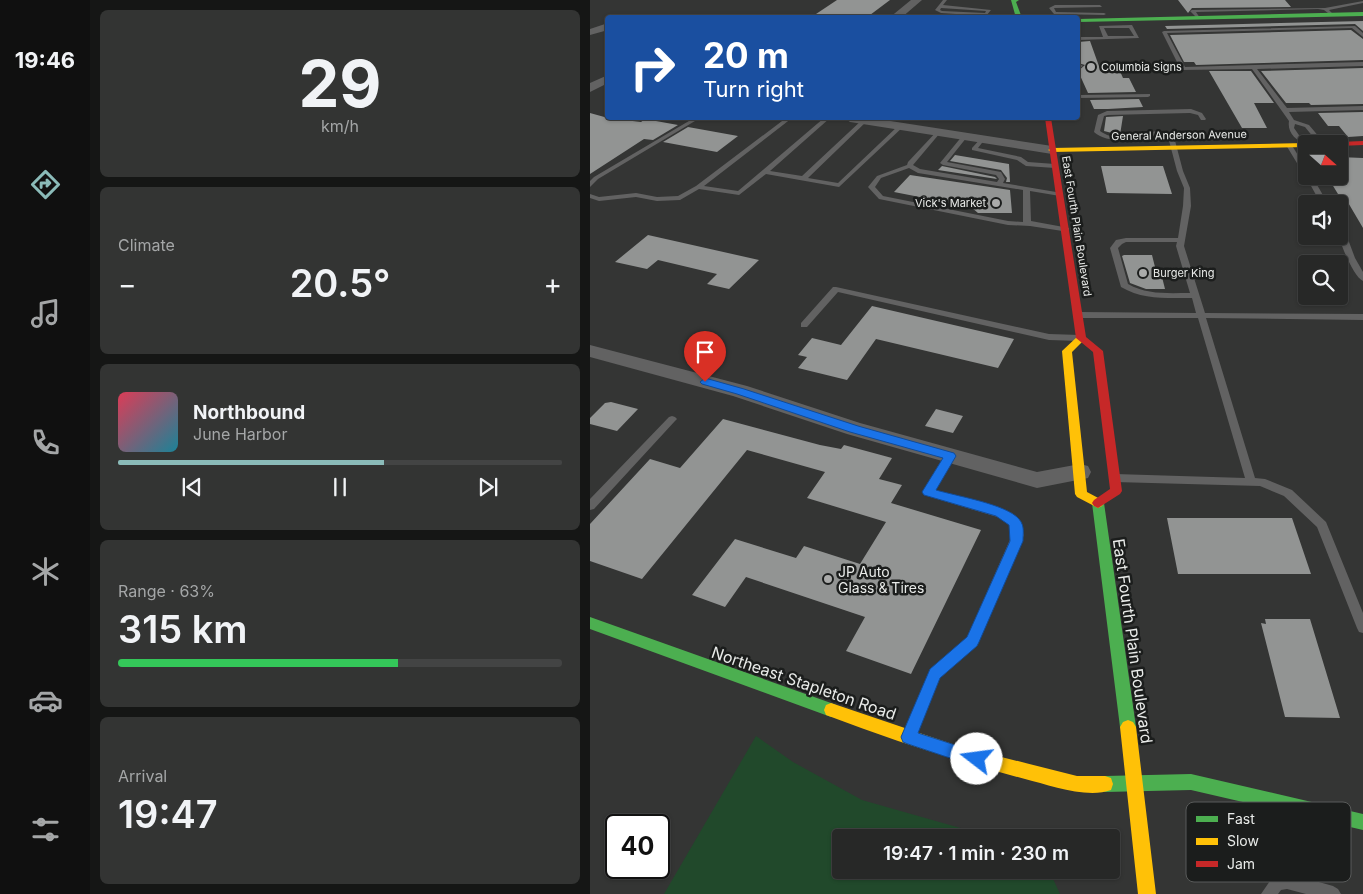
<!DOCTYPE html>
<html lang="en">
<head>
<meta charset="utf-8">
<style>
	body { margin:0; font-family:Inter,sans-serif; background:#333433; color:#f1f3f6; height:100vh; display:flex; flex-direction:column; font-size:19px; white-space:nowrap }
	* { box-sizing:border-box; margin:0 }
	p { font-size:16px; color:#a4a6a7 }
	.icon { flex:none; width:28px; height:28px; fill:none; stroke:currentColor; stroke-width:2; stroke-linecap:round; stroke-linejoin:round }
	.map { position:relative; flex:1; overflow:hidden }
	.sheet { display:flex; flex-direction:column; gap:10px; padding:10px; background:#151615; width:500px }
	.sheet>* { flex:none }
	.top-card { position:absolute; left:15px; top:15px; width:475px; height:105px; border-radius:5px; box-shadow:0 1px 4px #0004,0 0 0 1px #434444; background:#1a4fa0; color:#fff; overflow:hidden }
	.needle { width:32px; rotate:111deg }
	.controls { position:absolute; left:708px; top:135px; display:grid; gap:10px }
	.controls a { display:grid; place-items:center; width:50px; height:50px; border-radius:5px; background:#272827; box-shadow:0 1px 4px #0004,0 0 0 1px #434444; font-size:25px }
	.speed { position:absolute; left:15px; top:814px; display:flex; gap:10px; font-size:25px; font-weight:700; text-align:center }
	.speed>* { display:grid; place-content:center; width:65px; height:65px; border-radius:50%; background:#272827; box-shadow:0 1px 4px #0004,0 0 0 1px #434444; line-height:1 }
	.speed .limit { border:2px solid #111; border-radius:8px; background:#fff; color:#111 }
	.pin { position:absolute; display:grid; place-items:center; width:42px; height:42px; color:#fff; margin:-51px -21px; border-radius:50% 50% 50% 0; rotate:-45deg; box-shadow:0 0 5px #0007 }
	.pin .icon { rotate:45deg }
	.me { position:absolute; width:55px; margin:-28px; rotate:285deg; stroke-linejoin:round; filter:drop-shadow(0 0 4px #0008) }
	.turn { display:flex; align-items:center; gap:18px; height:105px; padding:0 15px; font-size:22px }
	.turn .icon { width:65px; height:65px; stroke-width:2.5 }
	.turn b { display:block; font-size:35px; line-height:42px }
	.big { font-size:38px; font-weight:600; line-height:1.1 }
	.sheet .tile { flex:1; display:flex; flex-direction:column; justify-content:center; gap:8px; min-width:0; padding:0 18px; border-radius:8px; background:#333433 }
	.sheet .dial { align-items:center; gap:0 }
	.dial b { font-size:65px; line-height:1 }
	.song { display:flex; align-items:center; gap:15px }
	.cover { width:60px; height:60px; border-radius:8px; background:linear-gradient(135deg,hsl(350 70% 55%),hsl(190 70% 35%)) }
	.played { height:5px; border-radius:2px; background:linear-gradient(90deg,#8bbbb9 60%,#434444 60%) }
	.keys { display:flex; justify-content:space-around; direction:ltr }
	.heat { display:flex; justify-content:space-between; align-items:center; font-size:28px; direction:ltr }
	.charge { height:8px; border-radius:4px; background:linear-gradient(90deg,#34c759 63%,#434444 0) }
	.trip { position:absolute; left:242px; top:829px; width:288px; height:50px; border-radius:5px; background:#272827; box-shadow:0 1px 4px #0004,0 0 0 1px #434444; font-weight:600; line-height:50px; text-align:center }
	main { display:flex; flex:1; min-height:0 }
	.menu { display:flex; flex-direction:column; width:90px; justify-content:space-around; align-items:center; background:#101010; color:#a4a6a7 }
	.menu .icon { width:35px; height:35px }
	.menu .current { color:#8bbbb9 }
	.menu b { font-size:22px; color:#f1f3f6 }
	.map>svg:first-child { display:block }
</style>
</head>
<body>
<main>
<nav class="menu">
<b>19:46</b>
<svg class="icon current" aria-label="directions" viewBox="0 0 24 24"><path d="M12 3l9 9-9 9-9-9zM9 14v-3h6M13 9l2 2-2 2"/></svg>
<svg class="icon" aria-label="music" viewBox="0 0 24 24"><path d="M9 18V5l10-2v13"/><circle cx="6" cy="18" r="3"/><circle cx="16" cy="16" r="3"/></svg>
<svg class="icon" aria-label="phone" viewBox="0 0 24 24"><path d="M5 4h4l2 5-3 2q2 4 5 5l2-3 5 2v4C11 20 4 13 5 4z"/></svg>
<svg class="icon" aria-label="climate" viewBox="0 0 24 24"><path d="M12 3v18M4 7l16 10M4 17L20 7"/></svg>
<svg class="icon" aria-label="car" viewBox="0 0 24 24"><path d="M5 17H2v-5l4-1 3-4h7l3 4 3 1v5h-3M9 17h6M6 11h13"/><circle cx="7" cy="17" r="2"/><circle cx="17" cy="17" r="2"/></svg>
<svg class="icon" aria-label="filters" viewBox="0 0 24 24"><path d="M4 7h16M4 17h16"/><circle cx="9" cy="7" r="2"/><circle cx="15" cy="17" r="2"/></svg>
</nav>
<section class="sheet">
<div class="tile dial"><b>29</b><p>km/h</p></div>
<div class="tile"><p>Climate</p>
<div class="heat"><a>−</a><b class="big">20.5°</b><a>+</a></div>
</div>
<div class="tile">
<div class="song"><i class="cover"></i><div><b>Northbound</b><p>June Harbor</p></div></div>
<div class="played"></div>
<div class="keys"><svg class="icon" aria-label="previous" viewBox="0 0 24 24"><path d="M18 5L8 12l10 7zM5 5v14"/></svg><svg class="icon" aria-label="pause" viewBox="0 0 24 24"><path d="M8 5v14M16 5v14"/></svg><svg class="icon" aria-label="next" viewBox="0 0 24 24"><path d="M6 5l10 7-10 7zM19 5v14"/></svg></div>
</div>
<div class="tile"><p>Range · 63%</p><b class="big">315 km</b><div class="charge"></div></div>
<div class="tile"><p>Arrival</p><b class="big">19:47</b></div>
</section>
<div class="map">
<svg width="773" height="894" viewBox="0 0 773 894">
	<rect width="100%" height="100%" fill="#343534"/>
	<!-- green -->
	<path fill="#21492b" d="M 166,736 L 203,762 L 272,800 L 402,837 L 251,838 L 251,870 L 459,870 L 470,894 L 74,894 Z"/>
	<!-- building -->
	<path fill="#929493" d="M 247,0 L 300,0 L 276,18 L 220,18 Z
		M 588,0 L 695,0 L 701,7 L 602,8 L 598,13 Z
		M 773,21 L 773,31 L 765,24 L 577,29 L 575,26 Z
		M 761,30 L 773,39 L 773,60 L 606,65 L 604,62 L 594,62 L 580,35 Z
		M 500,41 L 510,69 L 529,69 L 533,78 L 539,78 L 546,92 L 498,93 L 488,71 L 495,65 L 488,63 L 488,42 Z
		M 773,68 L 773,104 L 721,105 L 719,103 L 696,103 L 671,71 Z
		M 619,71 L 661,71 L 684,103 L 664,103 L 677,128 L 652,128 Z
		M 549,99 L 553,107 L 518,109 L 504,109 L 500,100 Z
		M 773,112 L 773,136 L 758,137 L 749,126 L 738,126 L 728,113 Z
		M 0,113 L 18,118 L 51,122 L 55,119 L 88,125 L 63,140 L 54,139 L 0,174 Z
		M 533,116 L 530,135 L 514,131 L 516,117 Z
		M 98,127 L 148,136 L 127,152 L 73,142 Z
		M 365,155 L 419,164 L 420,182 L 416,182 L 417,178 L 411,170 L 360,161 Z
		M 749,157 L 773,158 L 773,228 L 753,194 L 748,194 L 737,176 L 749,176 Z
		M 352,166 L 405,177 L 407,179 L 348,170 Z
		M 511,166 L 573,166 L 582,194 L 517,193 Z
		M 320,175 L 420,190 L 422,213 L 388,213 L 381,207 L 304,192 Z
		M 58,235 L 169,260 L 139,289 L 117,284 L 127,274 L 68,260 L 57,269 L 25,262 Z
		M 534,255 L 562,255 L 565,267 L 570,269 L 575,289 L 556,289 L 540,283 L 532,256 Z
		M 282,306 L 424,339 L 408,368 L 286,339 L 257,380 L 208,368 L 217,357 L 208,355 L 222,338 L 251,345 Z
		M 21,402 L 48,409 L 27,431 L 0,424 L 0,418 L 15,403 Z
		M 346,409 L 373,416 L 363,433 L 335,426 Z
		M 133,419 L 230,445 L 251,449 L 254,445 L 302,458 L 289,479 L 312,485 L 301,503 L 391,530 L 321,674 L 256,651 L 275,617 L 156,577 L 135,607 L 102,595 L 145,539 L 206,558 L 214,546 L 270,564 L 296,522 L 217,498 L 235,472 L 157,450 L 52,579 L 0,561 L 0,524 L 60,459 L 90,468 Z
		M 577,518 L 702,518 L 721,574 L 588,574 Z
		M 675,619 L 720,619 L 750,718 L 695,717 L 671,623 L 676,624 Z"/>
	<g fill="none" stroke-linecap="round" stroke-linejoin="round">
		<!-- lane -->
		<path fill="#626262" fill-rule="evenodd" d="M 353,0 L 357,0 L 353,5 L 401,10 L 396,16 L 351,13 L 345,10 ZM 351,8 L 396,11 L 395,13 L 352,11 L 350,10 Z
			M 773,1 L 773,3 L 739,10 L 744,15 L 742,16 L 734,10 L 728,9 L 606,12 L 610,18 L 608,19 L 600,11 L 602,10 L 735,8 Z
			M 465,5 L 510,5 L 512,7 L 464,8 L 466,12 L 514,13 L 516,14 L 514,15 L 464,14 L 459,8 Z
			M 542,25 L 549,38 L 488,40 L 488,37 L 513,37 L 509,26 ZM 514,28 L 539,28 L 544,36 L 518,36 Z
			M 765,26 L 773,33 L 773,37 L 762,28 L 577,33 L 595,67 L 773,62 L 773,66 L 667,69 L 697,108 L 773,106 L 773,110 L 699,112 L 704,120 L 719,125 L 730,138 L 726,144 L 716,144 L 716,145 C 706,140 697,133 699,121 L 662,69 L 591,70 L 572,32 L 574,31 ZM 705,124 L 715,127 L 724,138 L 721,142 L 711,138 L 704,128 Z
			M 490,64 L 493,66 L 488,69 L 488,65 Z
			M 560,94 L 560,96 L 558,97 L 488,98 L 489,95 Z
			M 601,109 L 612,113 L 616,119 L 615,120 L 611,120 L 608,115 L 600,113 L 518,115 L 514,116 L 510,131 C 526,143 549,134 567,131 L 570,133 C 555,141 517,145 504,132 L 508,115 L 517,111 Z
			M 104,118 L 110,118 L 8,179 L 0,187 L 0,181 L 4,177 Z
			M 196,118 L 202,118 L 114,186 L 148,191 L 234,118 L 240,118 L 180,171 L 212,176 L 273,119 L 277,119 L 277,121 L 218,178 L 248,183 L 309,125 L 314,126 L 249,187 L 176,174 L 149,195 L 109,189 L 90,200 L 67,201 L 46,197 L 9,201 L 0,198 L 0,194 L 9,197 L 46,193 L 67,197 L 88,196 L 106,186 Z
			M 348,130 L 351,132 L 350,133 L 323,165 L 330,169 L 407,182 L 409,179 L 406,175 L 353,165 L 350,163 L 373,135 L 377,135 L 377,137 L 357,162 L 411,172 L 415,179 L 413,183 L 472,193 L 473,194 L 470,196 L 440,191 L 441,221 L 479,228 L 479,232 L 440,226 L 418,225 L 289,199 L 278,187 L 287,176 L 317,165 L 318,162 ZM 319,168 L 328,173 L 433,190 L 433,222 L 418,221 L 293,196 L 285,187 L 291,178 Z
			M 580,131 L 583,133 L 593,171 L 600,188 L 601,206 L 594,246 L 615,313 L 773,314 L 773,320 L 616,318 L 665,478 L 675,479 L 702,490 L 736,522 L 773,613 L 773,633 L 769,632 L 767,628 L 727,527 L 694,496 L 670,486 L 525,482 L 521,481 L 520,478 L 521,475 L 525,474 L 655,478 L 608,318 L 488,318 L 484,315 L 488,312 L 606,313 L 602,298 C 577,298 553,300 531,287 L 520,248 L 526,240 L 536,238 L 588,238 L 593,206 L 594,188 L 587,171 L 577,133 ZM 536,242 L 587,242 L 586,246 L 600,293 C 579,293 557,295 538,284 L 528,248 L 532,244 Z
			M 392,137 L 395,139 L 388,148 L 431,157 L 438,162 L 465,164 L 468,166 L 465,168 L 436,166 L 427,160 L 382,150 L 382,148 Z
			M 697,144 L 701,144 L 716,168 L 716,176 L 722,176 L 738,204 L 731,204 L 715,175 L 713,173 L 696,145 Z
			M 749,224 L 753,226 L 765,258 L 773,272 L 773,281 C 764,277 751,246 749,236 C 748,232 749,227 749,224 Z
			M 243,287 L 246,287 L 459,334 L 490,335 L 494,338 L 490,341 L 459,340 L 248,292 L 217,327 L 211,327 L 211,323 Z
			M 82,416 L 85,417 L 87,419 L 85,421 L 4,509 L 0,510 L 0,499 L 79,417 Z
			M 360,452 L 365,456 L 345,490 L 422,513 L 431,525 L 434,535 L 386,646 L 350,678 L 325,739 L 320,740 L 315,739 L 313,734 L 340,670 L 377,638 L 422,535 L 422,529 L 414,519 L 334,495 L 333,492 L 334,489 L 356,453 Z
			M 697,873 L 743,886 L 748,889 L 751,894 L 716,894 L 697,889 L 691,890 L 688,894 L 671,894 L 682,878 Z"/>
		<!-- street -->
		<path fill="#626262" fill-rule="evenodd" d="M 321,0 L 332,0 L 311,18 L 299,18 Z
			M 18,23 L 18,30 L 0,35 L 0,29 Z
			M 18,75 L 18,83 L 0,92 L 0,83 Z
			M 254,118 L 281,118 L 462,146 L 469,150 L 462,154 L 260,122 Z
			M 0,345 L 157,386 L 270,423 L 447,472 L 490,464 L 498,466 L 501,472 L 498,478 L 447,488 L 257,434 L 143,396 L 0,357 Z"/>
		<!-- fast -->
		<path fill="#4caf50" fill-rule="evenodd" d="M 421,0 L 429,0 L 426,2 L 432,18 L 426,18 Z
			M 773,12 L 773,16 L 488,22 L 488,19 Z
			M 508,498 L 512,500 L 514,503 L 546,727 L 543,732 L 538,734 L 533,732 L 530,727 L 502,503 L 504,500 Z
			M 0,617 L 241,703 L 246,705 L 248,710 L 246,715 L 241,717 L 0,629 Z
			M 601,774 L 773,814 L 773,830 L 601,790 L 515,792 L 509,790 L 507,784 L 509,778 L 515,776 Z"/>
		<!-- slow -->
		<path fill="#ffc107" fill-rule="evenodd" d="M 716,143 L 719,144 L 716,144 L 716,147 L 462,152 L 458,150 L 462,148 Z
			M 491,335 L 496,338 L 482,352 L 497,492 L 512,500 L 514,503 L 512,506 L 508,508 L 487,497 L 485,494 L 472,351 L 488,336 Z
			M 241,703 L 368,746 L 487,776 L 515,776 L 521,778 L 523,784 L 521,790 C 497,799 459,785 435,779 C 367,761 301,740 236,715 L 234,710 L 236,705 Z
			M 538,720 L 543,722 L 546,727 L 566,894 L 548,894 L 530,727 L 533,722 Z"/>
		<!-- jam -->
		<path fill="#c62828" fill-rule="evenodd" d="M 455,118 L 461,118 L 496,337 L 513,351 L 532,491 L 530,494 L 508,508 L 504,506 L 502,503 L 504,500 L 520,489 L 503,352 L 486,338 Z
			M 773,141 L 773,145 L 749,146 L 749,144 L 746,144 L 749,142 Z"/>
	</g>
	<!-- route -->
	<path fill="#1a73e8" stroke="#114b97" d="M 115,378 L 154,389 L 268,426 L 364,453 L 366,456 L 346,490 C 366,496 416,504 429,519 C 435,526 433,533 433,541 L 389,642 L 387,646 L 350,678 L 328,733 L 393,754 L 395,759 L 393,765 L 387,767 L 318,744 L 313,742 L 311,737 L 340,669 L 377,637 L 420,541 L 419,525 L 406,516 L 334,495 L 332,492 L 353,458 L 260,432 L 147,394 L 112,384 L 110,382 Z"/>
	<!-- markers -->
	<g fill="#aaabaa" stroke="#1b1d1c" stroke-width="2">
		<circle cx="501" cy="67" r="5"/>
		<circle cx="406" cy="203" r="5"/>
		<circle cx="553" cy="273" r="5"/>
		<circle cx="238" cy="579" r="5"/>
	</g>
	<g text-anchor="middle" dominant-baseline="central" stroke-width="5" stroke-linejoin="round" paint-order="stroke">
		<!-- far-poi labels -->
		<g font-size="11" fill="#e9ebe9" stroke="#1b1d1c" text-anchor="start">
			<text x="511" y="67">Columbia Signs</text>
			<text x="396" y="203" text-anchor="end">Vick's Market</text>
			<text x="563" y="273">Burger King</text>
		</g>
		<!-- far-street labels -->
		<g font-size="11" fill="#e9ebe9" stroke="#1b1d1c">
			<text transform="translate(589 135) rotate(-1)">General Anderson Avenue</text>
			<text transform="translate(487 226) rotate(81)">East Fourth Plain Boulevard</text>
		</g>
		<!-- poi labels -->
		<g font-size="14" fill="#e9ebe9" stroke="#1b1d1c" text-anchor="start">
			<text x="248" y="571">JP Auto<tspan x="248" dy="16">Glass &amp; Tires</tspan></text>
		</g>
		<!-- near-street labels -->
		<g font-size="16" fill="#e9ebe9" stroke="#1b1d1c">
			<text transform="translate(543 641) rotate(82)">East Fourth Plain Boulevard</text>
			<text transform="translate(214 683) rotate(19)">Northeast Stapleton Road</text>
		</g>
	</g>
	<!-- legend -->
	<rect x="596" y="802" width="165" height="80" rx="8" fill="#1b1d1c" stroke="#595b5a" stroke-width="1"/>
	<rect x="606" y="816" width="22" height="6" fill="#4caf50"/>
	<rect x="606" y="838" width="22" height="7" fill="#ffc107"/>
	<rect x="606" y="861" width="22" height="6" fill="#c62828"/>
	<g font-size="14" fill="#e9ebe9">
		<text x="637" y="824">Fast</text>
		<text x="637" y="846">Slow</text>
		<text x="637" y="869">Jam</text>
	</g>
</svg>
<div class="controls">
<a><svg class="needle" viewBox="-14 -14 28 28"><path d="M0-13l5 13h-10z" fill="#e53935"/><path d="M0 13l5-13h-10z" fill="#a4a6a7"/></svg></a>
<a><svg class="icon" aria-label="sound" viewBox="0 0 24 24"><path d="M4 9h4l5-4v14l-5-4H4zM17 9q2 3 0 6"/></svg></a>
<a><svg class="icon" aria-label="search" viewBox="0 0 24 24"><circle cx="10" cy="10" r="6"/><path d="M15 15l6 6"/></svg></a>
</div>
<div class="speed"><div class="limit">40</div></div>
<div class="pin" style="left:115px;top:382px;background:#d93025"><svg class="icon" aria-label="arrive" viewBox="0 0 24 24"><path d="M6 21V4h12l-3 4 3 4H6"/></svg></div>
<svg class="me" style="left:387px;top:759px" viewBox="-20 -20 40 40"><circle r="19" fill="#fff"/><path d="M0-13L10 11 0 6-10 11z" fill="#1a73e8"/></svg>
<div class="trip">19:47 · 1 min · 230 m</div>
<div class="top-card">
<div class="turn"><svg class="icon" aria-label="right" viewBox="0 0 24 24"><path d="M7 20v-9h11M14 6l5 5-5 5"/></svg><div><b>20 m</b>Turn right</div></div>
</div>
</div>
</main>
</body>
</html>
